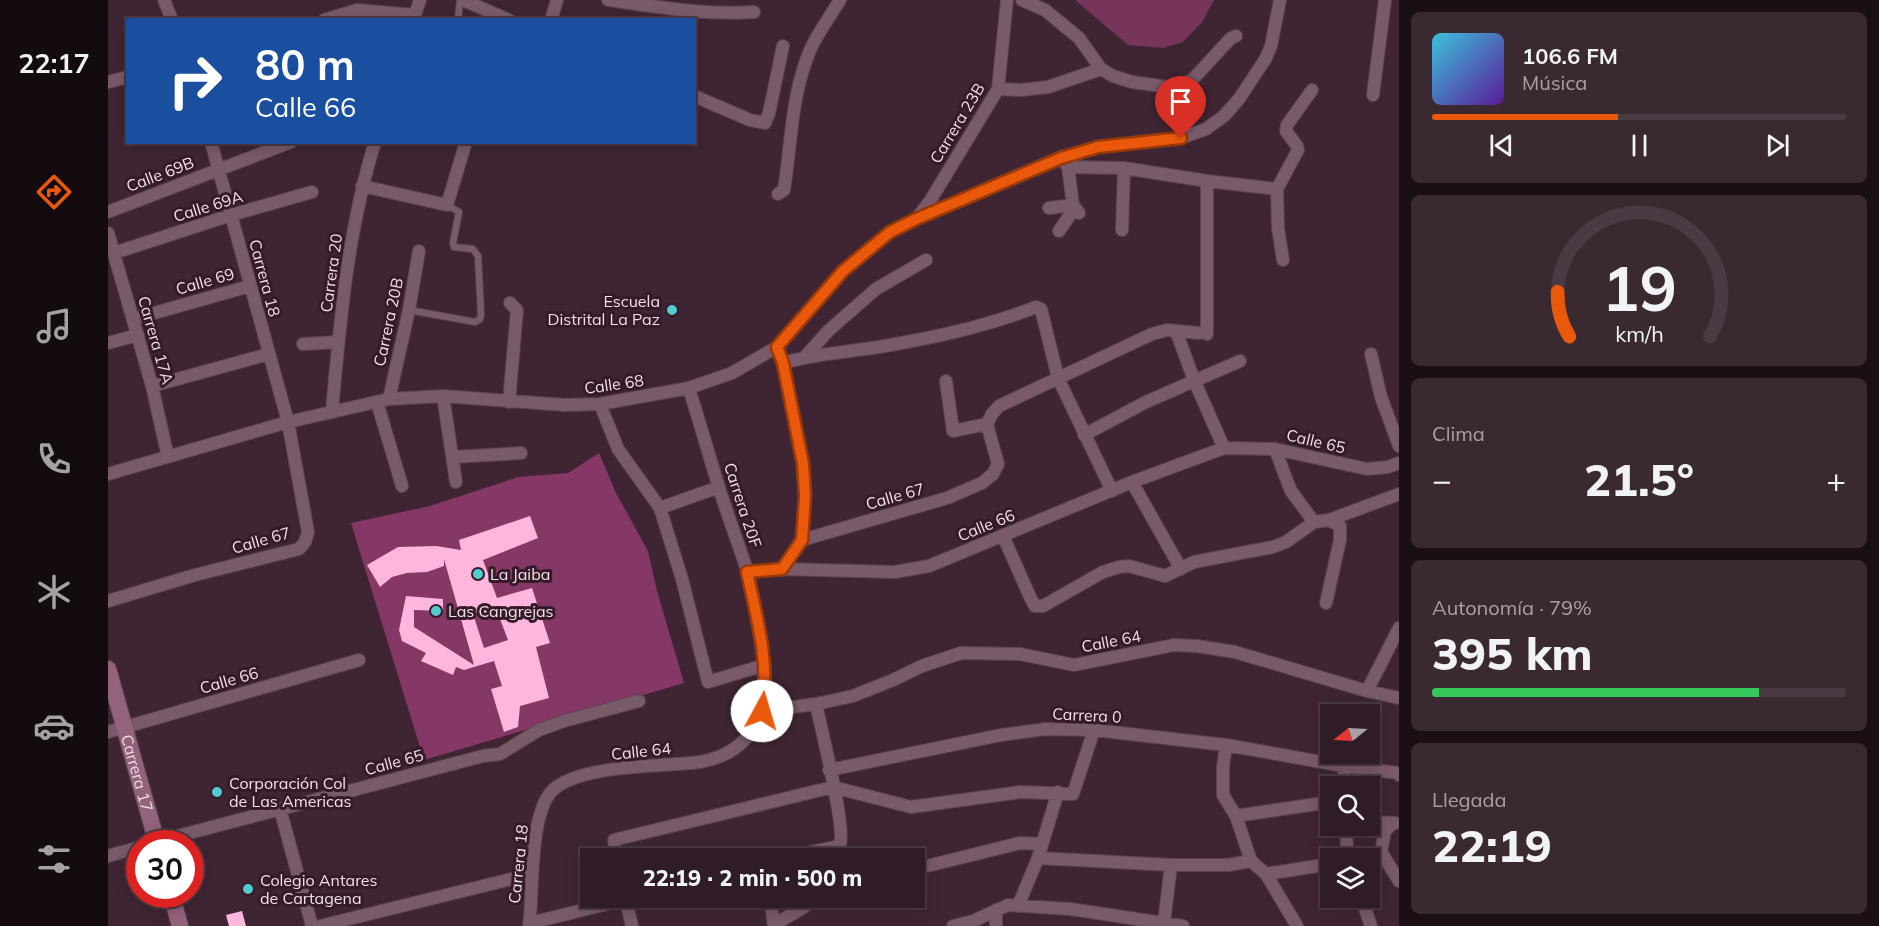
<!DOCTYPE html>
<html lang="es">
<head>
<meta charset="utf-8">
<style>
	body { margin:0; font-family:Mulish,sans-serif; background:#3b2932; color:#f1f3f6; height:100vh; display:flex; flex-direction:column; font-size:22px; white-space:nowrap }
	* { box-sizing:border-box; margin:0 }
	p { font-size:20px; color:#a7a1a7 }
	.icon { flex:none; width:33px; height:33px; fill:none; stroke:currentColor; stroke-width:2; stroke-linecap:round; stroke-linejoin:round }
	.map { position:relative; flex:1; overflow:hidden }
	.details { display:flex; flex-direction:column; gap:12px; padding:12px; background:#1a0f15; width:480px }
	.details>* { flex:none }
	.guide { position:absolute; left:18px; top:18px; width:570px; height:126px; border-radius:0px; box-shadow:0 3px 15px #0003,0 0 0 2px #4a3a43; background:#1a4fa0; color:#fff; overflow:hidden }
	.needle { width:39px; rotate:252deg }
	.fabs { position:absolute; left:1212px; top:704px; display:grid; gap:12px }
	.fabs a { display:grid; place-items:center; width:60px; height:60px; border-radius:0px; background:#2f1c26; box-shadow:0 3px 15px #0003,0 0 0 2px #4a3a43; font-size:30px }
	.speed { position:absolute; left:18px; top:830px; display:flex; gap:12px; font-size:30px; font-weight:700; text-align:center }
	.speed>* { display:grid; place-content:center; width:78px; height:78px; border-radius:50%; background:#2f1c26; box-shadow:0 3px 15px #0003,0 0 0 2px #4a3a43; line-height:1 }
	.speed .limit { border:9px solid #d22; background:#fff; color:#111 }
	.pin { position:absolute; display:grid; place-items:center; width:51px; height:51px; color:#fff; margin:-62px -26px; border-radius:50% 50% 50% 0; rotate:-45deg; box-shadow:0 0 6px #0007 }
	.pin .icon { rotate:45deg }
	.me { position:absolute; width:66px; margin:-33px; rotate:6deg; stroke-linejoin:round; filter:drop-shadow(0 0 4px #0008) }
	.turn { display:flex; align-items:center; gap:21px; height:126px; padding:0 30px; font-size:27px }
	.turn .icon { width:78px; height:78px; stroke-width:2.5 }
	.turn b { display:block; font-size:42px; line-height:51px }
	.big { font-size:45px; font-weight:800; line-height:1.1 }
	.details .card { flex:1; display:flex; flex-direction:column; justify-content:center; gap:9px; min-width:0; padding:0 21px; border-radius:9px; background:#3b2932 }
	.details .dial { align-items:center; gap:0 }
	.dial svg { height:156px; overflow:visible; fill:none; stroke:#4a3a43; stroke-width:7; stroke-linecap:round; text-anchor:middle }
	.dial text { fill:#f1f3f6; stroke:none }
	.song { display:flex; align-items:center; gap:18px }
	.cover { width:72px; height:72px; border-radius:9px; background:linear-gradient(135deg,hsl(190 70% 55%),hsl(270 70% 35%)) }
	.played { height:6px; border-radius:3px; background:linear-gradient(90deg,#ea580c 45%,#4a3a43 45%) }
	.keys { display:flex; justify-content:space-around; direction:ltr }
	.heat { display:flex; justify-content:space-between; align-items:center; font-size:33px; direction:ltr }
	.charge { height:9px; border-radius:4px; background:linear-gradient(90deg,#34c759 79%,#4a3a43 0) }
	.trip { position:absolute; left:472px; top:848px; width:345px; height:60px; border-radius:0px; background:#2f1c26; box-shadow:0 3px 15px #0003,0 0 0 2px #4a3a43; font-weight:800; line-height:60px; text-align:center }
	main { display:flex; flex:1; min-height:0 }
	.dock { display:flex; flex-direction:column; width:108px; justify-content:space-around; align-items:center; background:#130b0f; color:#a7a1a7 }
	.dock .icon { width:42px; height:42px }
	.dock .on { color:#ea580c }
	.dock b { font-size:27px; color:#f1f3f6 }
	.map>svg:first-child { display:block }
</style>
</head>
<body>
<main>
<nav class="dock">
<b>22:17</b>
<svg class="icon on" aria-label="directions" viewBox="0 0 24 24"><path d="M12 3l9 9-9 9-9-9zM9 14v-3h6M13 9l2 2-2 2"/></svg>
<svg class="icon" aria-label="music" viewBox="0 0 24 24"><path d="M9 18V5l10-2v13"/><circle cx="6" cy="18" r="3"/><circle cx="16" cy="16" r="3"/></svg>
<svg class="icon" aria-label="phone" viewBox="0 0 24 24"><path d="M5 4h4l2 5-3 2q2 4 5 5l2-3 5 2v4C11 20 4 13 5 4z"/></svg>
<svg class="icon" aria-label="climate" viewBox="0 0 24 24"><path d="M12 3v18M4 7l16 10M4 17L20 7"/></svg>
<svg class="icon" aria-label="car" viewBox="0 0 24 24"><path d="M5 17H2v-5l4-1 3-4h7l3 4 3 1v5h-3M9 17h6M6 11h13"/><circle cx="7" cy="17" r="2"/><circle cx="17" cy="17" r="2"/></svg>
<svg class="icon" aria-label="filters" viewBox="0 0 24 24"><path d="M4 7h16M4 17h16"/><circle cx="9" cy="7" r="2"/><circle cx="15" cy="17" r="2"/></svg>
</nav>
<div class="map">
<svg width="1291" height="926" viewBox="0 0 1291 926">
	<rect width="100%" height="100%" fill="#3f2533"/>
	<!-- green -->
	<path fill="#77355b" d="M 967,0 L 1106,0 L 1095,21 L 1075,42 L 1055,48 L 1020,45 Z"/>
	<!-- forest -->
	<path fill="#853865" d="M 491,453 L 508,493 L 540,551 L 549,591 L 576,683 L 316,760 L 243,523 L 322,506 L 410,477 L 460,473 Z"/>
	<!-- building -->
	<path fill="#feb6dc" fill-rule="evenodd" d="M 422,516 L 430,538 L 375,560 L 389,598 L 424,588 L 442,643 L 428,647 L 441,698 L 412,706 L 410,727 L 396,732 L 383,689 L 394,686 L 386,661 L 356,670 L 348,667 L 345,675 L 313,661 L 318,653 L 294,641 L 291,630 L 298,596 L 335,599 L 335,611 L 306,610 L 306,627 L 366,665 L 336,559 L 336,566 L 319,572 L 299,573 L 284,577 L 272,587 L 259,565 L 290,547 L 328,546 L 353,550 L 351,540 ZM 364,611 L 383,618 L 392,619 L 400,640 L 376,648 Z
		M 134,911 L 138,926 L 121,926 L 118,915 Z"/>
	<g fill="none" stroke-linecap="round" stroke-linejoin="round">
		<defs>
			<path id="lane" d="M 350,20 L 352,0
				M 301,310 L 367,322 L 372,319 L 373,314 L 370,256 L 365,249 L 346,247 L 345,243 L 351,212 L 339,205"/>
			<path id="street" d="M 56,0 L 64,20
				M 355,0 L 401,20
				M 500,0 C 549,7 597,15 646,12
				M 914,0 L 937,10 L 971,38 L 993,69 L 1005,76 L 1024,82 L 1068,88 L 1085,79 L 1123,38 L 1128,36
				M 216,20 L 249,10 L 307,15
				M 305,20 L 312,0
				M 443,20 L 449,0
				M 0,82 L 20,77
				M 890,89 L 913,90 L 940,87 L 993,69
				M 1265,95 L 1277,0
				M 586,96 L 642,120 L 657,123 L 661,113 L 675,46
				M 953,157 L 960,167 L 1016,168 L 1099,181 L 1169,189
				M 960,167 L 965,205 L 971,213
				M 254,186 L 339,205 L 358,142
				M 670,194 L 676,190 C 683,147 683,102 698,61 C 705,39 720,20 732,0
				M 941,208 L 965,205
				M 0,212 L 183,142
				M 809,218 L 822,201 L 890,89 L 899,0
				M 1014,230 L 1016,168
				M 951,231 L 966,209
				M 0,233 L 44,386 L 60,457
				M 6,253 L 123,215 L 204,192
				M 1175,260 L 1170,228 L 1169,189 L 1190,150 L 1189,146 L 1178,131 L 1179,125 L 1204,90
				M 25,319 L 142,286
				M 1068,331 L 1086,380 L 1116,448
				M 1099,334 L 1099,181
				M 0,343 L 30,335
				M 195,344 L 230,342
				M 669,347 L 675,363 L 695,464 L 697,496 L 694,540 L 674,569
				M 1263,354 L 1273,397 L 1291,446
				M 697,357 L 720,331 L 768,289 L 818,260
				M 675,363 C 706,354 739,352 771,347 C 824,338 877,327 928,307 L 933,309 L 950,378 L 1004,491
				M 838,381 L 845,431 L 879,424 L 884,414 L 891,406 L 1044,334 L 1059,330 L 1091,333
				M 44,386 L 161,354
				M 335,396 L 348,482
				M 281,399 L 301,310 L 311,251
				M 269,402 L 294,486
				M 401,402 L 409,310 L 402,303
				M 492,404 L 510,449 L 552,508 L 574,579 L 600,682 L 657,665
				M 224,411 C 232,321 240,229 267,142
				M 976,435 L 1038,402 L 1132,361
				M 1167,449 L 1183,491 L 1206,522
				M 345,457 L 413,453
				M 0,474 L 180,422 L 281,399 L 335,396 L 457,405 L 492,404 L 581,388 L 624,373 L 669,347 L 735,271 L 782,232 L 808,219 L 953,157 L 990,147 L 1073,138 L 1098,129 L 1116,116 L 1131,99 L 1158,58 L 1163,46 L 1172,0
				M 1024,482 L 1073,569
				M 552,508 L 611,487
				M 895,536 L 923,599 L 927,606 L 935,606 L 995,572 L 1011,567 L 1021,566 L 1057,576 L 1086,562 L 1165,547 L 1178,542 L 1206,522 L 1221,520 L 1291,494
				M 694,540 L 839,498 L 874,483 L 885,474 L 890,464 L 879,424
				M 639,572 L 674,569 L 787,572 L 821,566 L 1024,482 L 1116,448 L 1167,449 L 1259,469 L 1280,467 L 1291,463
				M 0,601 L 87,575 L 191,549 L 197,542 L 200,532 L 180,422 L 103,142
				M 1218,603 L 1232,540 L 1232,526 L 1221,520
				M 1259,691 L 1291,628
				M 654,711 L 708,704 L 745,696 L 785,680 L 814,666 L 853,653 L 912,654 L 966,665 L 1066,645 L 1089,646 L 1127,652 L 1259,691 L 1291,698
				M 0,732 L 251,660
				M 1118,745 L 1115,767 L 1115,795 L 1128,816 L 1143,861 L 1158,874 L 1189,926
				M 1236,766 L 1236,786
				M 721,770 L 893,735 L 938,729 L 986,730 L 1118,745 L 1236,766 L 1290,773 L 1291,775
				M 172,809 L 204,926
				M 1128,816 L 1222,802
				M 1262,822 L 1287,823
				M 1284,824 L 1277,831 L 1273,852 L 1291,881
				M 43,843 L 375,756 L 392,754 L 431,730 L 456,721 L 531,701
				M 0,856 L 32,847
				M 509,858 L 506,840 L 725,787 L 803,807 L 913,792 L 965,794 L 986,730
				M 673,858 L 727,847 L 732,844 C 738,828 713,728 708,704
				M 930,858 L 1063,865 L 1120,865 L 1143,861
				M 1240,858 L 1238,833 L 1243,825
				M 807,869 L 912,843 L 934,844
				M 1158,874 L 1222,864
				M 517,897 L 524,926
				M 662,897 L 666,926
				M 1253,897 L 1263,926
				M 910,906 L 930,858 L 950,792
				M 422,923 L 528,897
				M 1056,923 L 1063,865
				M 666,925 L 696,907 L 708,897
				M 212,926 L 424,874
				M 421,926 C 426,893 420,812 446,789 C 475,764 554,767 592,762 C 622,757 646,739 654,709 C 661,686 656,661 652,637 C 648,615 645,592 639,570 C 630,543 620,516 611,488 C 601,455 591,421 581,388
				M 845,926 L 865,921 L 900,905 L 962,909 L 1075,926
				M 888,926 L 888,910"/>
			<g id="secondary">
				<path id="s1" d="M 0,669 L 49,843"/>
				<path d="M 63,894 L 72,926"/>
			</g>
		</defs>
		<!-- lane casing -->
		<use href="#lane" stroke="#5a4450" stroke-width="8"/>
		<!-- street casing -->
		<use href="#street" stroke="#5a4450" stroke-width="14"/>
		<!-- secondary casing -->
		<use href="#secondary" stroke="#5a4450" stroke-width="18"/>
		<!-- lane -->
		<use href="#lane" stroke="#795a6a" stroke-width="6"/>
		<!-- street -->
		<use href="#street" stroke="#795a6a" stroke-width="12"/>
		<!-- secondary -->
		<use href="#secondary" stroke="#93627c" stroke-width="16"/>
	</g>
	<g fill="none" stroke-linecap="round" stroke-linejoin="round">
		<defs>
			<path id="route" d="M 654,711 C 662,664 649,618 639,572 L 674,569 L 694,540 L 697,496 L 695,464 L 675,363 L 669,347 L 735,271 L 782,232 L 808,219 L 953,158 L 990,147 L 1073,138"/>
		</defs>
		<!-- route casing -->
		<use href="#route" stroke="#983908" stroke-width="15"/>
		<!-- route -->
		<use href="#route" stroke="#ea580c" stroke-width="10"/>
	</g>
	<!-- markers -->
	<g fill="#52cdcf" stroke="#351b29" stroke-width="2">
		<circle cx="564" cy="310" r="6"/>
		<circle cx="370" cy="574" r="6"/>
		<circle cx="328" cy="611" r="6"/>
		<circle cx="109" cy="792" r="6"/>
		<circle cx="140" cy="889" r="6"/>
	</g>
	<g text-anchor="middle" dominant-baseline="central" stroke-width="6" stroke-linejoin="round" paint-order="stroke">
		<!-- street labels -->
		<g font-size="16" fill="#f1dfe8" stroke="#351b29">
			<text transform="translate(849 123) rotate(-59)">Carrera 23B</text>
			<text transform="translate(52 174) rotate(-21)">Calle 69B</text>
			<text transform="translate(100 206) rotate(-17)">Calle 69A</text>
			<text transform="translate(223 273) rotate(-82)">Carrera 20</text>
			<text transform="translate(157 278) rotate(75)">Carrera 18</text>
			<text transform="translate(97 281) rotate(-16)">Calle 69</text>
			<text transform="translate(280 322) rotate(-78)">Carrera 20B</text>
			<text transform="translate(48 340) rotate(74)">Carrera 17A</text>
			<text transform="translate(506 384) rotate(-8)">Calle 68</text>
			<text transform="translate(1208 441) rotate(13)">Calle 65</text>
			<text transform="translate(787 496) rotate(-16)">Calle 67</text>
			<text transform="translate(635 505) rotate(72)">Carrera 20F</text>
			<text transform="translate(878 525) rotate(-22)">Calle 66</text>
			<text transform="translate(153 540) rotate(-16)">Calle 67</text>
			<text transform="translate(1003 641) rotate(-11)">Calle 64</text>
			<text transform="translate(121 680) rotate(-16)">Calle 66</text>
			<text transform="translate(979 715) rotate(3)">Carrera 0</text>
			<text transform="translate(533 751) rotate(-6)">Calle 64</text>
			<text transform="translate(286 762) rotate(-15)">Calle 65</text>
			<text stroke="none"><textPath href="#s1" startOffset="108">Carrera 17</textPath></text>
			<text transform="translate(410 864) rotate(-84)">Carrera 18</text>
		</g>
		<!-- poi labels -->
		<g font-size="16" fill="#f1dfe8" stroke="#351b29" text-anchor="start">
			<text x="552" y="301" text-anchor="end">Escuela<tspan x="552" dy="18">Distrital La Paz</tspan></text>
			<text x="382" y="574">La Jaiba</text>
			<text x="340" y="611">Las Cangrejas</text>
			<text x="121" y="783">Corporación Col<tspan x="121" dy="18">de Las Americas</tspan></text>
			<text x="152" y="880">Colegio Antares<tspan x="152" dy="18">de Cartagena</tspan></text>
		</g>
	</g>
</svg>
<div class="fabs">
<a><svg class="needle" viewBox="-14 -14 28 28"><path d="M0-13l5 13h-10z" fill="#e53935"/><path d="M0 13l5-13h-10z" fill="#a7a1a7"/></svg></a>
<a><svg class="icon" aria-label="search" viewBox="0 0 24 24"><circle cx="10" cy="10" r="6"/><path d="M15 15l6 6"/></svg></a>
<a><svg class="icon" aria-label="layers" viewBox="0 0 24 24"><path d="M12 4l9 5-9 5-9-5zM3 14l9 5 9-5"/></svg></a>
</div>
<div class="speed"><div class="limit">30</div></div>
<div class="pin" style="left:1073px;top:138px;background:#d93025"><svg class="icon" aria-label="arrive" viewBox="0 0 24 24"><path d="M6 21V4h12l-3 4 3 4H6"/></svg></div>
<svg class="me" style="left:654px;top:711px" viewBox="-20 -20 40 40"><circle r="19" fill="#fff"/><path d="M0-13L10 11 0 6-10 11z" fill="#ea580c"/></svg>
<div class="trip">22:19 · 2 min · 500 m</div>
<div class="guide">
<div class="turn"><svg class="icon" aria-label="right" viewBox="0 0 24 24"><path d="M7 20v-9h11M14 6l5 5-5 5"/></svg><div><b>80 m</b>Calle 66</div></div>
</div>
</div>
<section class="details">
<div class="card">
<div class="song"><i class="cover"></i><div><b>106.6 FM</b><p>Música</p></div></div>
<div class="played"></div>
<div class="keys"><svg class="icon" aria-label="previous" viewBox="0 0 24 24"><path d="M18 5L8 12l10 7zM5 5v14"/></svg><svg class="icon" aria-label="pause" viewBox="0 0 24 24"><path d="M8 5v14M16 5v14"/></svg><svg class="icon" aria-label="next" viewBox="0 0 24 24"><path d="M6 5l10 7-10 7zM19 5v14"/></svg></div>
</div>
<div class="card dial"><svg viewBox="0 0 100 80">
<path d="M14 69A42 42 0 1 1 86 69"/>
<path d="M14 69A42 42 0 0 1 8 46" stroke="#ea580c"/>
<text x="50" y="56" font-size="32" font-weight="700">19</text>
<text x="50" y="72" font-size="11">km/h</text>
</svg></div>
<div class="card"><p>Clima</p>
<div class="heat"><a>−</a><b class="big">21.5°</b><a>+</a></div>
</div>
<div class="card"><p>Autonomía · 79%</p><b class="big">395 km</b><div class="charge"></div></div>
<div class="card"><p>Llegada</p><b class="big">22:19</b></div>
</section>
</main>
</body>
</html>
